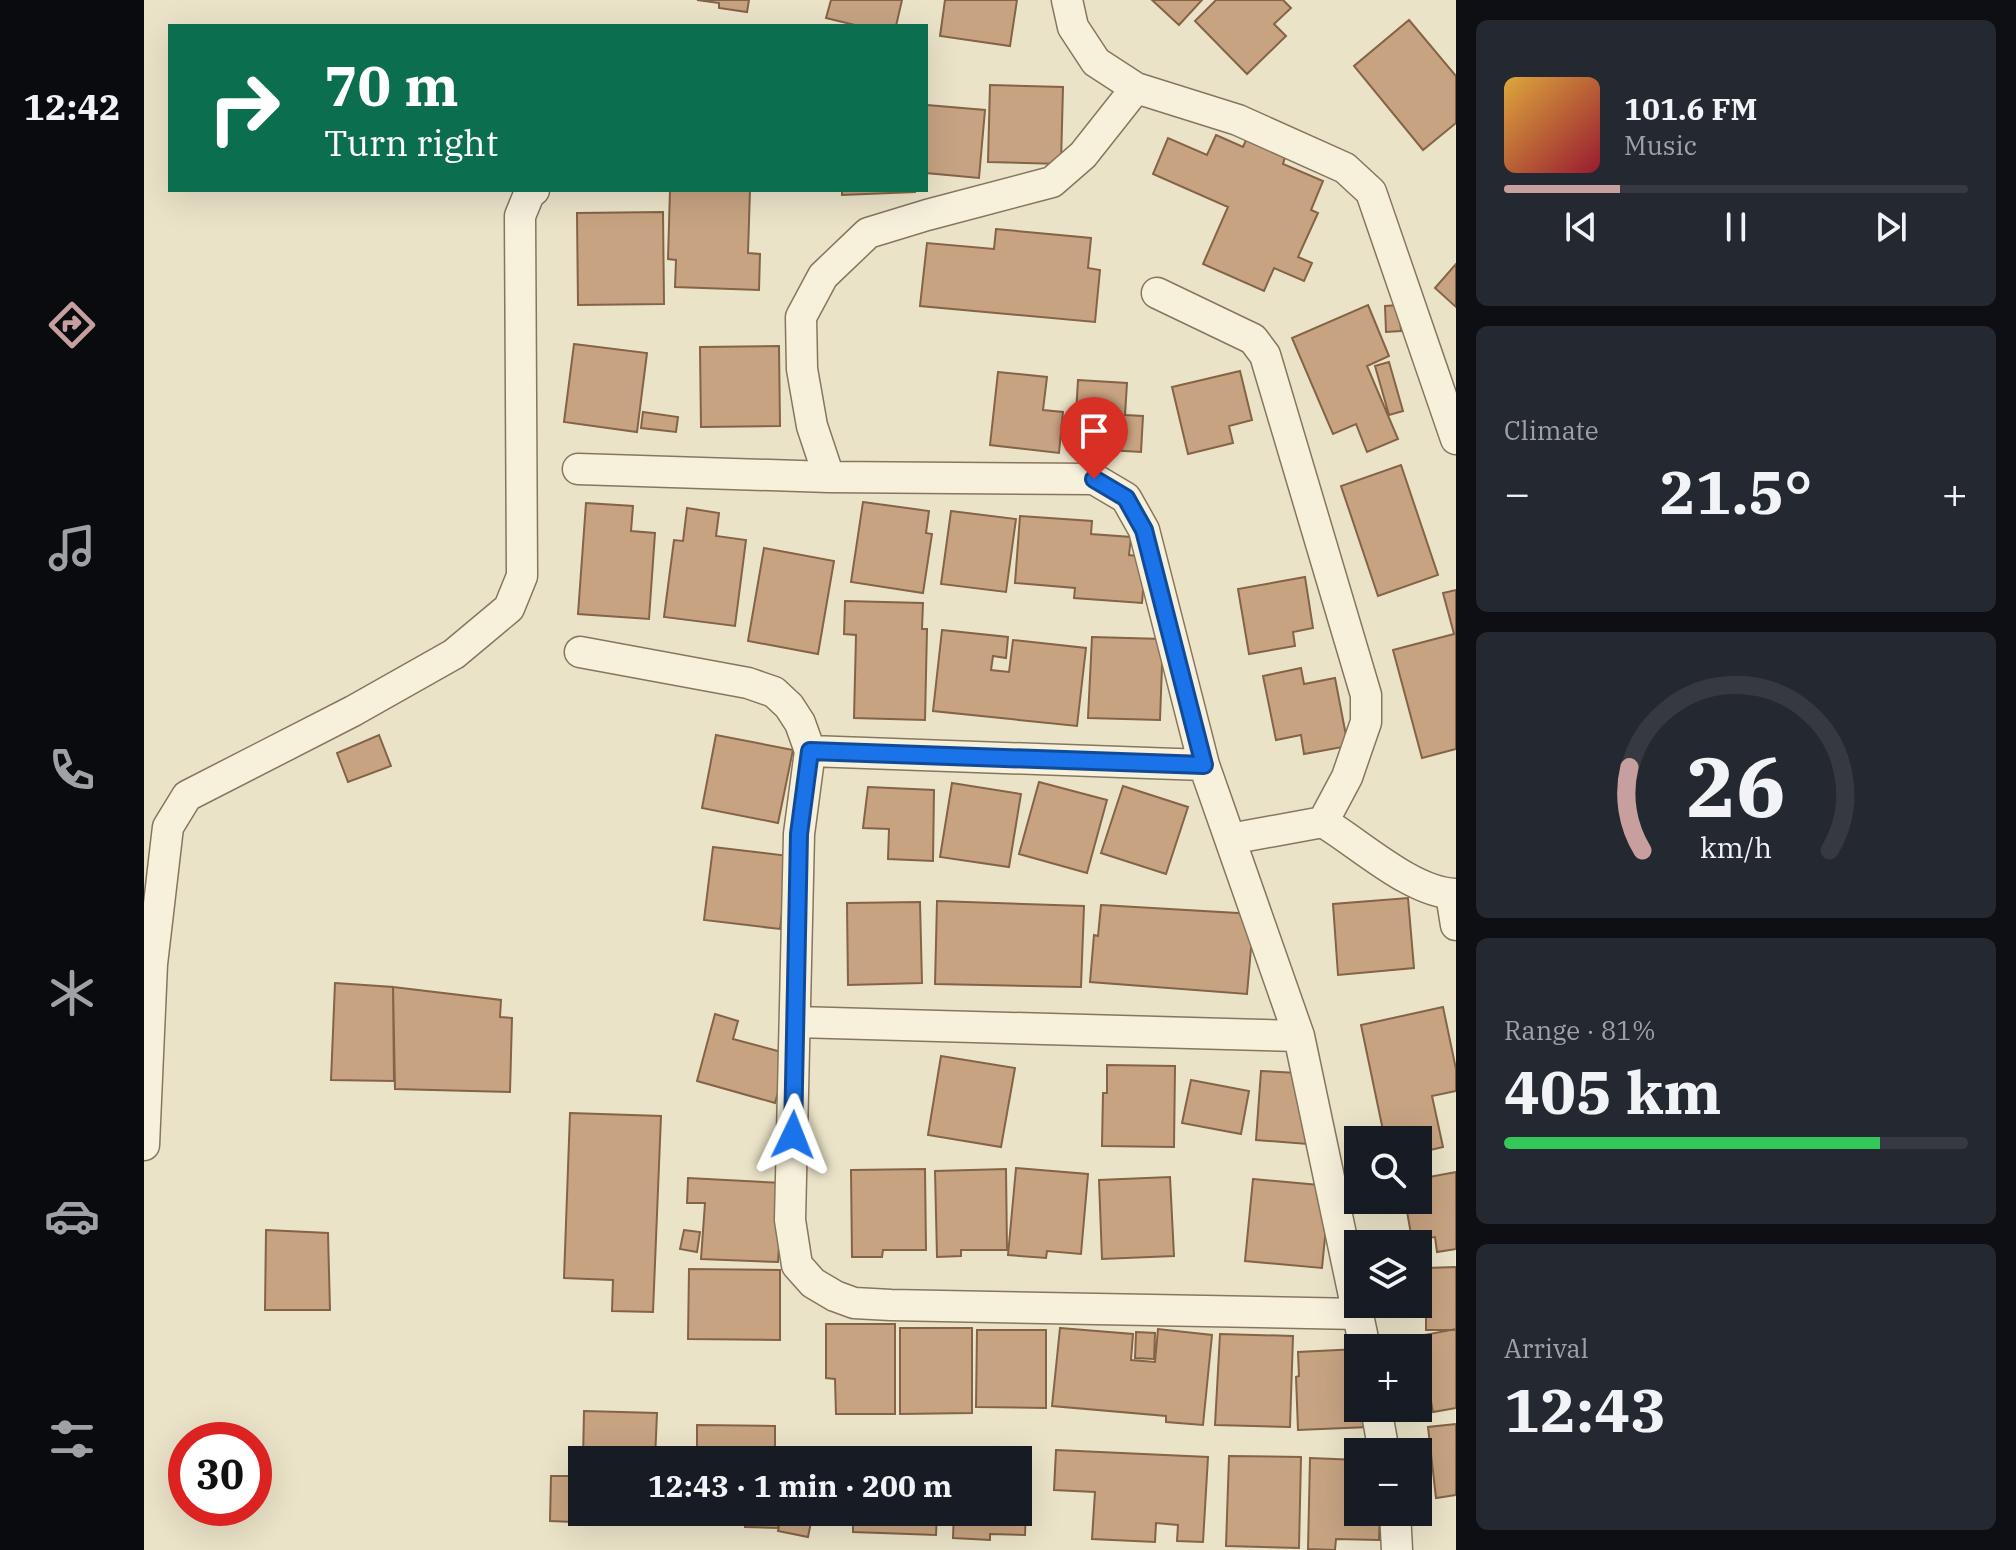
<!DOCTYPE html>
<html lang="en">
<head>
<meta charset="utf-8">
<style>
	body { margin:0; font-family:"IBM Plex Serif",serif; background:#242831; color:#f1f3f6; height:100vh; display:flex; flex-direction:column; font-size:30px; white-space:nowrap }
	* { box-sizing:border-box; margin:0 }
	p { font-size:26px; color:#9ea1a6 }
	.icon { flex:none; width:44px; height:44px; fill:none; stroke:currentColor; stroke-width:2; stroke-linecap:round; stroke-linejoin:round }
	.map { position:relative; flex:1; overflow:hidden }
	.details { display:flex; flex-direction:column; gap:20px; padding:20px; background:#0d0f14; width:560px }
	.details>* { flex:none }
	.guide { position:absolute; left:24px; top:24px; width:760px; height:168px; border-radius:0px; box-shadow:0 8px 32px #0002; background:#0b6e4f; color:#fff; overflow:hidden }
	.buttons { position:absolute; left:1200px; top:1126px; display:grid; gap:16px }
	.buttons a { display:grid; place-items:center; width:88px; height:88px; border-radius:0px; background:#171b24; box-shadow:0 8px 32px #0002; font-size:40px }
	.speed { position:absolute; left:24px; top:1422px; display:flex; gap:16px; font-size:40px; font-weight:700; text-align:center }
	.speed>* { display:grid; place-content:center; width:104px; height:104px; border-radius:50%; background:#171b24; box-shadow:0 8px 32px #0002; line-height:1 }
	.speed .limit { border:12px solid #d22; background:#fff; color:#111 }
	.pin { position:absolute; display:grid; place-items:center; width:68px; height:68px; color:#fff; margin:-82px -34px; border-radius:50% 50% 50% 0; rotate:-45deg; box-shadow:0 0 8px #0007 }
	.pin .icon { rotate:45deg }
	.me { position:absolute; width:88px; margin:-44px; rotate:2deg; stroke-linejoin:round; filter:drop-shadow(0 0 6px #0008) }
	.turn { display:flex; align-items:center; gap:28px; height:168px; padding:0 24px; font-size:36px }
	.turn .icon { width:104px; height:104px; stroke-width:2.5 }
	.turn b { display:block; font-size:56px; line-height:68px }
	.big { font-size:60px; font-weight:700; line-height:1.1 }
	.details .widget { flex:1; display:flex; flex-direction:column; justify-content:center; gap:12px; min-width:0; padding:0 28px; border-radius:12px; background:#242831 }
	.details .dial { align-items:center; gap:0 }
	.dial svg { height:208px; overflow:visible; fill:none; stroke:#363941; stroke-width:7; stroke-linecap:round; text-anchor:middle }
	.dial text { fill:#f1f3f6; stroke:none }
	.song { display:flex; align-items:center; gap:24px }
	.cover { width:96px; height:96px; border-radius:12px; background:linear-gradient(135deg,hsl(40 70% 55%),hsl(350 70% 35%)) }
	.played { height:8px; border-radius:4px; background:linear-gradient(90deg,#c69f9e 25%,#363941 25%) }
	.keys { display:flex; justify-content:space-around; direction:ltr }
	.heat { display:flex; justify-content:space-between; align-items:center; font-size:44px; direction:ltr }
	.charge { height:12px; border-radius:6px; background:linear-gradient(90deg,#34c759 81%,#363941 0) }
	.trip { position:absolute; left:424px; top:1446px; width:464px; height:80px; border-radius:0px; background:#171b24; box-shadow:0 8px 32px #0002; font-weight:700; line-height:80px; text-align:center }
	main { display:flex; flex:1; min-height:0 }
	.tabs { display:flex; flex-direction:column; width:144px; justify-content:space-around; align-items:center; background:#090b0e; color:#9ea1a6 }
	.tabs .icon { width:56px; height:56px }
	.tabs .current { color:#c69f9e }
	.tabs b { font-size:36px; color:#f1f3f6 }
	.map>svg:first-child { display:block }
</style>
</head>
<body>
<main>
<nav class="tabs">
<b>12:42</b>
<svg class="icon current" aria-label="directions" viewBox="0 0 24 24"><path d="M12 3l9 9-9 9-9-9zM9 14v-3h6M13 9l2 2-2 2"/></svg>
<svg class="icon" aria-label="music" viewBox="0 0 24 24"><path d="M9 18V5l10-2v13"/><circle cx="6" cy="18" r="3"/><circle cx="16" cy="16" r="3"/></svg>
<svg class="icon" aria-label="phone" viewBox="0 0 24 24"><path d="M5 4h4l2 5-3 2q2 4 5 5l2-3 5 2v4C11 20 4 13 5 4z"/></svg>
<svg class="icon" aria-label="climate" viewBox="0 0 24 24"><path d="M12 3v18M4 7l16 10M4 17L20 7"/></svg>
<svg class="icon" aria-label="car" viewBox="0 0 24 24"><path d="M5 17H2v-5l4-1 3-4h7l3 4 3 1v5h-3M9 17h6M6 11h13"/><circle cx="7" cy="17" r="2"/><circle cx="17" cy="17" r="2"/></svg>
<svg class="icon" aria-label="filters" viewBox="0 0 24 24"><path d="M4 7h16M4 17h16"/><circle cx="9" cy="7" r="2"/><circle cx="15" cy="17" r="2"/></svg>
</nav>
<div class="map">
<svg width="1312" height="1550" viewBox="0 0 1312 1550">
	<rect width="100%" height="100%" fill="#ebe3c8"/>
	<!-- building -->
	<path fill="#c7a381" stroke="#846346" stroke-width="2" d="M 553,0 L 605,0 L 603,12 L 575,8 L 575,3 Z
		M 687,0 L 758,0 L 752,26 L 715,26 L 682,18 Z
		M 801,0 L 873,0 L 866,46 L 796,36 Z
		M 1008,0 L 1058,0 L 1035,25 Z
		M 1072,0 L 1139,0 L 1147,8 L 1130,24 L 1142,36 L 1103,74 L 1051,21 Z
		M 1265,20 L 1312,76 L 1312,123 L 1279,150 L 1210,66 Z
		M 846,85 L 919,87 L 917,164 L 844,162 Z
		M 783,105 L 841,110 L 835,178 L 782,173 Z
		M 1072,135 L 1099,147 L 1102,140 L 1141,157 L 1139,164 L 1179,181 L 1167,210 L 1174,213 L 1154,257 L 1168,263 L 1160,281 L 1130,268 L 1120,291 L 1059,264 L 1084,207 L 1009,174 L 1024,138 L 1063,155 Z
		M 526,190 L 606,190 L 604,253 L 616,254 L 615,290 L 531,287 L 532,260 L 524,259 Z
		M 698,190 L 771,190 L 771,192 L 698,195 Z
		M 519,212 L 520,304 L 434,305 L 433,213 Z
		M 852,229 L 947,238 L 944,268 L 956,270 L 951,322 L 776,306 L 783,243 L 850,249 Z
		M 1312,264 L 1312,307 L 1291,288 Z
		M 1224,305 L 1245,356 L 1223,366 L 1254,439 L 1223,452 L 1212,424 L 1189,434 L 1148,338 Z
		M 1255,305 L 1257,331 L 1242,332 L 1241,306 Z
		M 430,344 L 503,353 L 493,432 L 420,422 Z
		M 635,346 L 636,426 L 557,427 L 556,347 Z
		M 1245,362 L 1259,411 L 1245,415 L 1231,366 Z
		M 1096,371 L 1108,420 L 1085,426 L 1089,443 L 1044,454 L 1028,387 Z
		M 854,372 L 903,377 L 899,410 L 919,412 L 915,453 L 846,445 Z
		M 934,380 L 983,383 L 981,415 L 999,416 L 997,452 L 930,448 Z
		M 499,412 L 534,417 L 532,432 L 497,428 Z
		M 1257,465 L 1294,575 L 1234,596 L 1197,486 Z
		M 719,502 L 785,511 L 782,533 L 788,534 L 779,593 L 707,582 Z
		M 442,503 L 489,506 L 487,531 L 511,533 L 505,619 L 434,614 Z
		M 543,508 L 575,513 L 572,536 L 602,540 L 591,626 L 520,617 L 530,540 L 539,541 Z
		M 807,511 L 872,519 L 862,592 L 797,584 Z
		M 876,516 L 948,521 L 947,534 L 987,537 L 985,555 L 1002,557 L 998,603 L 930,598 L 931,588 L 871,583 Z
		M 620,548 L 690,561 L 674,654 L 604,641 Z
		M 1161,577 L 1169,628 L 1149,632 L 1151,646 L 1105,654 L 1094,589 Z
		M 1312,590 L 1312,749 L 1278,758 L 1249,650 L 1310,634 L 1299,593 Z
		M 701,601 L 779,603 L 778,629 L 783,629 L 781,720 L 710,718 L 712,635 L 700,634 Z
		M 798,630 L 864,637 L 862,658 L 849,656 L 847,670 L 865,672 L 869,640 L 942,648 L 933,726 L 789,711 Z
		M 948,637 L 1019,639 L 1016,720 L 944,718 Z
		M 1157,668 L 1160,684 L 1191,678 L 1204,746 L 1160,754 L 1157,735 L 1132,740 L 1119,676 Z
		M 235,735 L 247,766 L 204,782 L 193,753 Z
		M 572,735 L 649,750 L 634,823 L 558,808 Z
		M 895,782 L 963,800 L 943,873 L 875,854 Z
		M 808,783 L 877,794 L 865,867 L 796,857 Z
		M 979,786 L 1044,807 L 1022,874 L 957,853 Z
		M 724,787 L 790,790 L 789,861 L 744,859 L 745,829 L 719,828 Z
		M 569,847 L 645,856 L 636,929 L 560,920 Z
		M 1264,898 L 1270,968 L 1194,975 L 1189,904 Z
		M 793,901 L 940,906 L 937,987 L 791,984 Z
		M 776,902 L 778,983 L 704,985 L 703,903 Z
		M 957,905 L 1110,914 L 1103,994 L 946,982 L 950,935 L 954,936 Z
		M 191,983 L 249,987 L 250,1081 L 187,1080 Z
		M 249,987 L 357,1000 L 356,1017 L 368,1018 L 366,1092 L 251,1089 Z
		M 1299,1007 L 1312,1069 L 1312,1091 L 1288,1096 L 1299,1147 L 1274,1153 L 1274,1140 L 1241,1140 L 1217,1025 Z
		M 571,1014 L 594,1021 L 589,1039 L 645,1054 L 631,1103 L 553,1081 Z
		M 797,1056 L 871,1068 L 857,1147 L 784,1135 Z
		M 963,1065 L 1031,1066 L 1030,1147 L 958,1146 L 959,1093 L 963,1093 Z
		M 1117,1071 L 1154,1073 L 1163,1144 L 1112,1140 Z
		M 1047,1080 L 1105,1091 L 1097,1134 L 1038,1123 Z
		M 426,1113 L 517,1116 L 509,1312 L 468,1311 L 469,1280 L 420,1278 Z
		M 872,1168 L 944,1174 L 937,1254 L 903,1251 L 902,1258 L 864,1255 Z
		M 781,1169 L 782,1250 L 739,1250 L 738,1257 L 708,1257 L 707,1170 Z
		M 862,1169 L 863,1250 L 817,1250 L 817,1256 L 793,1257 L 791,1171 Z
		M 1312,1172 L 1312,1249 L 1293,1252 L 1291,1237 L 1268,1240 L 1261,1200 L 1274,1200 L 1274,1179 Z
		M 1026,1177 L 1030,1256 L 958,1259 L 955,1180 Z
		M 544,1178 L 639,1183 L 634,1262 L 557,1259 L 561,1203 L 543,1203 Z
		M 1109,1179 L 1186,1186 L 1178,1268 L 1101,1261 Z
		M 122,1230 L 184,1233 L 186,1310 L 121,1310 Z
		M 540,1230 L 556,1232 L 553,1252 L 536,1249 Z
		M 1312,1267 L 1312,1330 L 1282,1330 L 1282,1268 Z
		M 545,1269 L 636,1270 L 636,1340 L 544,1339 Z
		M 682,1324 L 751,1324 L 751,1414 L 692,1414 L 691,1379 L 682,1378 Z
		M 756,1328 L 828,1328 L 828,1413 L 756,1414 Z
		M 916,1328 L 989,1334 L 987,1360 L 1011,1362 L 1014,1329 L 1068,1335 L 1059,1425 L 1022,1422 L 1022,1416 L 908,1406 Z
		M 1312,1329 L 1312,1408 L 1289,1412 L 1275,1336 Z
		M 833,1330 L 902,1330 L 902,1408 L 832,1407 Z
		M 992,1332 L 1011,1333 L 1010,1359 L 991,1358 Z
		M 1076,1334 L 1149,1336 L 1146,1427 L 1071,1425 Z
		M 1214,1349 L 1214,1408 L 1224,1408 L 1225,1427 L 1154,1430 L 1152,1377 L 1155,1376 L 1154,1352 Z
		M 440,1411 L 513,1413 L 511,1460 L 439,1460 Z
		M 1312,1424 L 1312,1495 L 1292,1498 L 1284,1427 Z
		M 553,1425 L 631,1426 L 631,1449 L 635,1449 L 635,1460 L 553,1460 Z
		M 711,1449 L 795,1452 L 794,1460 L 711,1460 Z
		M 812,1450 L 884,1453 L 881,1535 L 846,1534 L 846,1540 L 809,1538 L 810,1512 L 874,1512 L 874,1460 L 812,1460 Z
		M 912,1450 L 1064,1457 L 1059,1542 L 1033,1541 L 1034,1525 L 1012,1523 L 1011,1542 L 948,1539 L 951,1492 L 910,1490 Z
		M 1085,1456 L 1157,1457 L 1155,1548 L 1082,1546 Z
		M 1166,1458 L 1214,1460 L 1214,1512 L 1236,1512 L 1235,1540 L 1192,1539 L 1191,1550 L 1164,1549 Z
		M 407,1476 L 431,1476 L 429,1522 L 406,1521 Z
		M 602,1512 L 634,1512 L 634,1528 L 601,1527 Z
		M 638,1512 L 669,1512 L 664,1537 L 634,1531 Z
		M 709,1512 L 793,1512 L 792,1535 L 709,1532 Z"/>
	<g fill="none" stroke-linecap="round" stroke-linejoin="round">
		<defs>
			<path id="minor" d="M 923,0 L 929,27 L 952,62 L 992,88 L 1094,120 L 1201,168 L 1227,192 L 1312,439
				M 992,88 L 939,155 L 908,182 L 783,215 L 724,233 L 679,276 L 657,317 L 658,369 L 668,426 L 685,477 L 950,479 L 982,498 L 1000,530 L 1060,765 L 1155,1036 L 1221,1348
				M 1013,293 L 1109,339 L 1121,355 L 1222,695 L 1222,722 L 1203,777 L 1179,822
				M 434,469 L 685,477
				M 436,652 L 604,683 L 630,692 L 645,706 L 656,723 L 666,751 L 655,834 L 646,1220 L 653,1265 L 669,1283 L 691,1296 L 710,1303 L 747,1305 L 1215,1314
				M 666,751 L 1060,765
				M 1086,839 L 1179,822 C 1216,844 1268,893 1312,894
				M 1307,894 L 1312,925
				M 652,1022 L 1155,1036
				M 0,1145 L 8,964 L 24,827 L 43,796 L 209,711 L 310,654 L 365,608 L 378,576 L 376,216 L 385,194 L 390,190
				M 1232,1408 L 1240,1452
				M 1251,1512 L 1253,1550"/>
		</defs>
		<!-- minor casing -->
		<use href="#minor" stroke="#86765e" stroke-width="33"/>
		<!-- minor -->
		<use href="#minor" stroke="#f7f0db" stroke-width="30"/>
	</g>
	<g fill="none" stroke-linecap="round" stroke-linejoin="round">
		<defs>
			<path id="route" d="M 649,1135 L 655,834 L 666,751 L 1060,765 L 1000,530 L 982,498 L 950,479"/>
		</defs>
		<!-- route casing -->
		<use href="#route" stroke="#114b97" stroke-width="20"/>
		<!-- route -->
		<use href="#route" stroke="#1a73e8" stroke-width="14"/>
	</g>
</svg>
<div class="buttons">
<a><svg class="icon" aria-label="search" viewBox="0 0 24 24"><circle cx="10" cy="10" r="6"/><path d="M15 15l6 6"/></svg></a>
<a><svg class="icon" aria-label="layers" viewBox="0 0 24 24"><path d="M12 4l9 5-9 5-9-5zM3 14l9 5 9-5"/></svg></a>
<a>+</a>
<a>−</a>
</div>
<div class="speed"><div class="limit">30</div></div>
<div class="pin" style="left:950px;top:479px;background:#d93025"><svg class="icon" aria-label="arrive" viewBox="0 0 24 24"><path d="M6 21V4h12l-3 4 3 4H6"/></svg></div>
<svg class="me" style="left:649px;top:1135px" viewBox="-20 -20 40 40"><path d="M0-17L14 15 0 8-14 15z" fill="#1a73e8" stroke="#fff" stroke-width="4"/></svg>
<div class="trip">12:43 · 1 min · 200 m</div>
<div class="guide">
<div class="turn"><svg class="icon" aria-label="right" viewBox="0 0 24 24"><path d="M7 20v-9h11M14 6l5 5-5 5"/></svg><div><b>70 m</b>Turn right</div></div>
</div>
</div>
<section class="details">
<div class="widget">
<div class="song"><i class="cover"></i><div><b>101.6 FM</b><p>Music</p></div></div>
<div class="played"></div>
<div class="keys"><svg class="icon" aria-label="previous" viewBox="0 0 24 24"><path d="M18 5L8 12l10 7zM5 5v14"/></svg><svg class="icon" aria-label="pause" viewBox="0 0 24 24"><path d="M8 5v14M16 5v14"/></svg><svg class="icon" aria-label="next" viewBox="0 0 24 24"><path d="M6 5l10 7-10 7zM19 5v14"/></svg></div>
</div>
<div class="widget"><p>Climate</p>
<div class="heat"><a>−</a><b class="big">21.5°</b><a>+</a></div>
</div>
<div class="widget dial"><svg viewBox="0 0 100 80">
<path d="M14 69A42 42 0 1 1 86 69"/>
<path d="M14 69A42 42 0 0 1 9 37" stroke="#c69f9e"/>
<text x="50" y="56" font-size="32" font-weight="700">26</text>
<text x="50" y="72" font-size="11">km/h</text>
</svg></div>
<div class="widget"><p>Range · 81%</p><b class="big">405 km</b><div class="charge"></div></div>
<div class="widget"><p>Arrival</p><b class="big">12:43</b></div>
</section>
</main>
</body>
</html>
